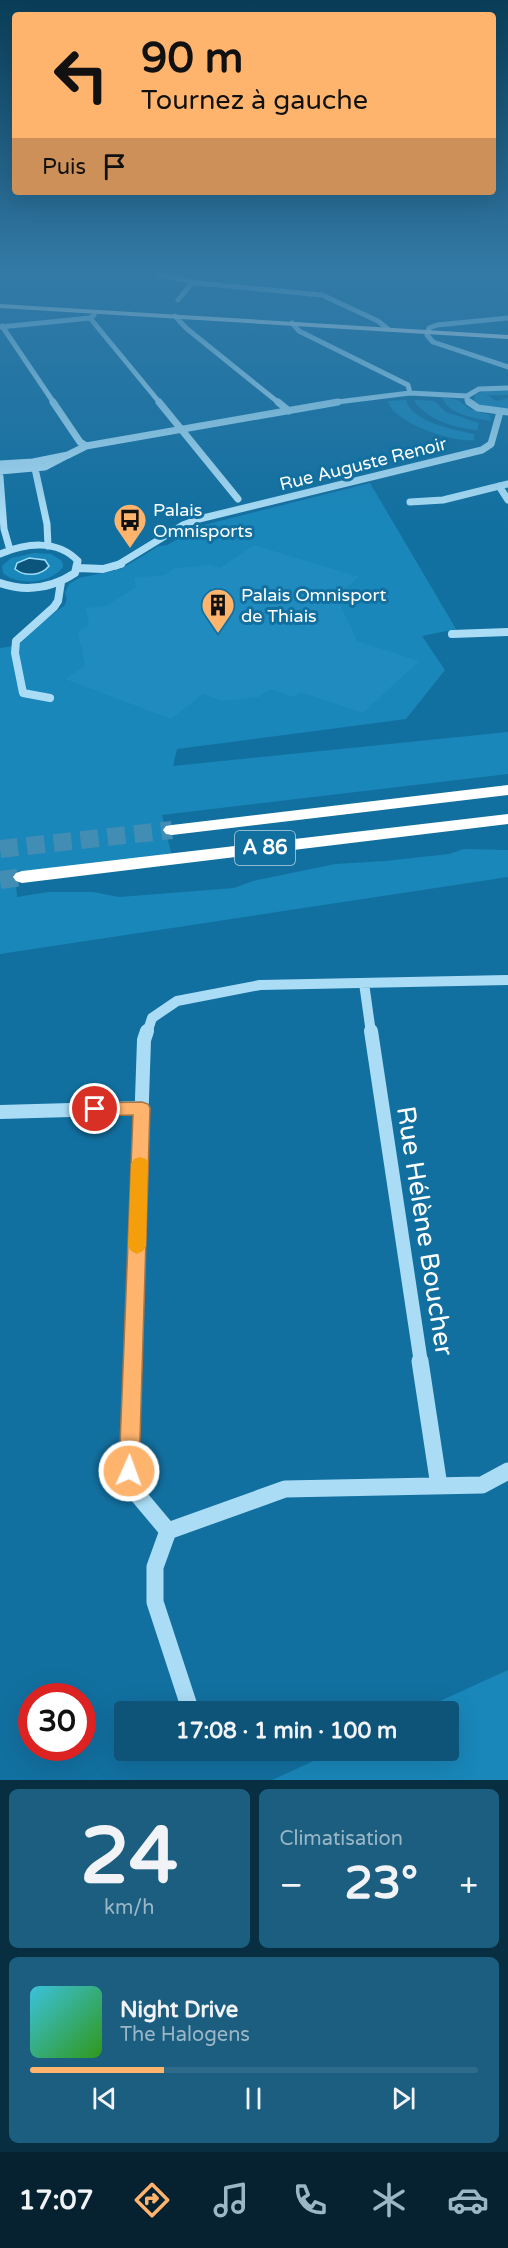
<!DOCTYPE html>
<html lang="fr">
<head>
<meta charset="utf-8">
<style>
	body { margin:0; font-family:"Varela Round",sans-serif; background:#1c5e80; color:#f1f3f6; height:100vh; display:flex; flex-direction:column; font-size:22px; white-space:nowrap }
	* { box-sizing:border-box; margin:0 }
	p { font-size:20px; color:#9bb7c6 }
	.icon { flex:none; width:33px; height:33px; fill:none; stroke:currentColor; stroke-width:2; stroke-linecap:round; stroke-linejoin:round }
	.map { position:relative; height:1780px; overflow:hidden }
	.panel { display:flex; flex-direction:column; gap:9px; padding:9px; background:#082e42; flex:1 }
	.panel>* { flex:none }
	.banner { position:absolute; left:12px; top:12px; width:484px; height:183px; border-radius:6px; box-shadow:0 6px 24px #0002; background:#ffb46e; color:#111; overflow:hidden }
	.speed { position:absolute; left:18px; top:1683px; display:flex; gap:12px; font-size:30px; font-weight:700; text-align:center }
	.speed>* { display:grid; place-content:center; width:78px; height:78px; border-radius:50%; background:#0e5478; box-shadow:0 6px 24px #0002; line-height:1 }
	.speed .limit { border:9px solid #d22; background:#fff; color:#111 }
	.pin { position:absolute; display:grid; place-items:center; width:51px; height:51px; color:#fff; margin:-26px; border:3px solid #fff; border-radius:50%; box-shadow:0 2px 6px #0007 }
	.me { position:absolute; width:66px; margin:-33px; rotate:2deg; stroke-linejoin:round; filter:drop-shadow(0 0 4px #0008) }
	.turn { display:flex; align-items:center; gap:21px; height:126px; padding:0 30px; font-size:27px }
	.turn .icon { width:78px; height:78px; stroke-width:2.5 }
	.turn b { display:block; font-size:42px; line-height:51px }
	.then { display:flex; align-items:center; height:57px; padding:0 30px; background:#0003; gap:12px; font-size:22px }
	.big { font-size:45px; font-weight:700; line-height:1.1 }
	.panel .card { flex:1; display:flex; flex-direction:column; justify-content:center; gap:9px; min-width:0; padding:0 21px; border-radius:9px; background:#1c5e80 }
	.panel .dial { align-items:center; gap:0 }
	.dial b { font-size:78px; line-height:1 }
	.song { display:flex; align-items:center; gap:18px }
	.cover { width:72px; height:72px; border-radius:9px; background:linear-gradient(135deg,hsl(190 70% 55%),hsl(110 70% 35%)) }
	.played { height:6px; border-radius:3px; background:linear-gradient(90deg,#ffb46e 30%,#2e6a8a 30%) }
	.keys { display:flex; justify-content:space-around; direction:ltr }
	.heat { display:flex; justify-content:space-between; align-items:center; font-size:33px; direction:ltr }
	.panel .tiles { flex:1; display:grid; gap:9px; grid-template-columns:1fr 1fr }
	.card:last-child { grid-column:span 2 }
	.trip { position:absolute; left:114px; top:1701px; width:345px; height:60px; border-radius:6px; background:#0e5478; box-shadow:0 6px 24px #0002; font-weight:700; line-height:60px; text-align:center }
	.tabs { display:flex; height:96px; justify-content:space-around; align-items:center; background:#062230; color:#9bb7c6 }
	.tabs .icon { width:42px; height:42px }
	.tabs .active { color:#ffb46e }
	.tabs b { font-size:27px; color:#f1f3f6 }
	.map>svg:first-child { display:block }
</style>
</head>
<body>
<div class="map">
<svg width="508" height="1780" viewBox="0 0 508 1780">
	<rect width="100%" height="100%" fill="#1270a0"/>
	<!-- green -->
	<path fill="#1987ba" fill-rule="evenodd" d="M 485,391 L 508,391 L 508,395 L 488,395 L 496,401 L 508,398 L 508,410 L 478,404 L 474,401 L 475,395 Z
		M 442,397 L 458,400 L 470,409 L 490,415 L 491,421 C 475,418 448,415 442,397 Z
		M 406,400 C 411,422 455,430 474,434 L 474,440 C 454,443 393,423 388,401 Z
		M 416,400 L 434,401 L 446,412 L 479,423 L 477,430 C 455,428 428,420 414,401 Z
		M 370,483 L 456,629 L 422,636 L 445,670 L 406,719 L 177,749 L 173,766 L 508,732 L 508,774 L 162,815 L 172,856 L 15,872 L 17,897 L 48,892 L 93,892 L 119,897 L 234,888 L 253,881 L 335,864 L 385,861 L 449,854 L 464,849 L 508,850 L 508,877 L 0,954 L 0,648 L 19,645 L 40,623 L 64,606 L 67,599 L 65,593 L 69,584 L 79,578 L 121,569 L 159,546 L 167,545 L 200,526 Z
		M 34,553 L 51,554 L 62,561 L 63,567 C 51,584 18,586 3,573 L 2,566 L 11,558 ZM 29,558 L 47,561 L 40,573 L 23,574 L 15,569 L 17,563 Z
		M 508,1670 L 508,1780 L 272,1780 L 335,1751 L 448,1750 L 448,1712 L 418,1711 Z"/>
	<!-- water -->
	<path fill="#0b557c" stroke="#9cdcf8" stroke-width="1.5" d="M 29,558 L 45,560 L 49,566 C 41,576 25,577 15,569 L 17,563 Z"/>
	<!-- building -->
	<path fill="#208bbf" d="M 254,545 L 359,577 L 336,595 L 357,641 L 419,661 L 363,713 L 300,692 L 294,697 L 270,689 L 259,697 L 222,701 L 203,694 L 171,719 L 65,679 L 85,666 L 78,632 L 89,625 L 86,608 L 106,606 L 136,587 L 134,578 L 165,575 L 175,568 L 209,565 L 220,568 Z"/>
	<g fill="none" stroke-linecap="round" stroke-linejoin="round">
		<!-- highway-tunnel -->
		<path stroke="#418db3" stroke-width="18" stroke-dasharray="18 9" stroke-linecap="butt" d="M 0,849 L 172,830
			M 0,880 L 22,877"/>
		<!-- minor-far5 -->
		<path stroke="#aaddf5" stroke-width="5" d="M 158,274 L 198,283 L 322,295 L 378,321 L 388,329
			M 178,300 L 193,282
			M 175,316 L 186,328 L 279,403
			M 90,318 L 160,403
			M 508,318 L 437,325 L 429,328 L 427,335 L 433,342 L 508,367
			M 292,323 L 299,331 L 408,385 L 410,393
			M 2,326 L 54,403
			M 0,327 L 90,318 L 94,315
			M 329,403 L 410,393 L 467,396
			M 472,403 L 467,400 L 467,396 L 479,389 L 508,388"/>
		<!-- minor-far4 -->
		<path stroke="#aaddf5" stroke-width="7" d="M 53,402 L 80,442 L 86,446
			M 159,402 L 238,499
			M 278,402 L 289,411
			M 469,402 L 478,408 L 508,412
			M 68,455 L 86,446 L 338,402
			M 0,464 L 33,462 L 68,455 L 45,467 L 0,471
			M 34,464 L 47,524 L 48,546
			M 0,477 L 4,529 L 10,550
			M 499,486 L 508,500
			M 410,502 L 443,500 L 508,484
			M 0,554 C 26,543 57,539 78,561 L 77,566
			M 116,566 L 183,525 L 199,519 L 482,450 L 491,444 L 500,412"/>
		<!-- minor-far3 -->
		<path stroke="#aaddf5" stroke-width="8" d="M 78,568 L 103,569 L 121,564
			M 0,583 C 26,592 52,588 75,573 L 77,564
			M 452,634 L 508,632
			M 50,698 L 23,693 L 15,653 L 16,641 L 54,607 L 58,601 L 61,582"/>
		<!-- minor-far2 -->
		<path stroke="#aaddf5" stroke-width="10" d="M 364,983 L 371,1033
			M 147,1033 L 152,1018 L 177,1001 L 260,985 L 508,980"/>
		<!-- minor-far1 -->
		<path stroke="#aaddf5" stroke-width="14" d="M 371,1031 L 421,1363
			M 0,1112 L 142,1108
			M 133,1363 L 144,1040 L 147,1031"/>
		<!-- minor -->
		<path stroke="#aaddf5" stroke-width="17" d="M 133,1361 L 129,1471 L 137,1494 L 168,1531 L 285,1489 L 482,1485 L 508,1471
			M 420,1361 L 439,1486
			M 168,1531 L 155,1567 L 155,1602 L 191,1712"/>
		<!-- major -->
		<path fill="#f8fcff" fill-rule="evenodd" d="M 0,304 L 508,335 L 508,339 L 0,308 Z"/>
		<!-- highway -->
		<path fill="#fff" fill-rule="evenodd" d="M 508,785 L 508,795 L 172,835 L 166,834 L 163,830 L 166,826 L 172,825 Z
			M 508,814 L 508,824 L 22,883 L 16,881 L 13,877 L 16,873 L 22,871 Z"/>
	</g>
	<!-- sky -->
	<linearGradient id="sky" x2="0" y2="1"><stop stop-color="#0a3e58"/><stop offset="0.52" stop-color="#337aa7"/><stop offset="1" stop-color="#337aa7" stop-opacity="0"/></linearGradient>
	<rect width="508" height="523" fill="url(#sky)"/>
	<!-- route -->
	<path fill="#ffb46e" stroke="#a67548" stroke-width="1.5" d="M 142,1102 L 148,1104 L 150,1108 L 139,1471 L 136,1479 L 129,1482 L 122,1479 L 119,1471 L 133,1115 L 95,1116 L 89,1114 L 86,1109 L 89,1105 L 95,1103 Z"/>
	<!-- slow -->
	<path fill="#f59e0b" d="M 140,1157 L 146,1159 L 148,1164 L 146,1246 L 143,1251 L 137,1254 L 131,1251 L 128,1246 L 131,1164 L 134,1159 Z"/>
	<!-- icons -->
	<defs>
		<symbol id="bus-pin" viewBox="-11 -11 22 30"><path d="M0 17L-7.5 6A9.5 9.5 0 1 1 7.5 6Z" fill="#ffb46e" stroke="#1270a0"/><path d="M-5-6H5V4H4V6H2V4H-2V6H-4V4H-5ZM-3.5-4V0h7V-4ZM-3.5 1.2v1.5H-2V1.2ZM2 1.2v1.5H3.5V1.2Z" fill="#111"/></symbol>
		<symbol id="building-pin" viewBox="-11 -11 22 30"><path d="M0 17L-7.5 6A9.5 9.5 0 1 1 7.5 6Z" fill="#ffb46e" stroke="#1270a0"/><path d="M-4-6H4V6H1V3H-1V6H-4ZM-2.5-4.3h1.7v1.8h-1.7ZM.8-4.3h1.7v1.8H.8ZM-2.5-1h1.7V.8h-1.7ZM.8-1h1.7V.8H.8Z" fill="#111"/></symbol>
	</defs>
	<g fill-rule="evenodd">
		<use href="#bus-pin" x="111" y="501" width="38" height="52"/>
		<use href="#building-pin" x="199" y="586" width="38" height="52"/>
	</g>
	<g text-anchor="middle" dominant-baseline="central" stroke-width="6" stroke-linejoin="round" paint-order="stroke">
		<!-- far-street labels -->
		<g font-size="18" fill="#fff" stroke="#1270a0">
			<text transform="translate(363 464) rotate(-14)">Rue Auguste Renoir</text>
		</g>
		<!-- far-poi labels -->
		<g font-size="18" fill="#fff" stroke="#1270a0" text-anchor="start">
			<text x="153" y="510">Palais<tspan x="153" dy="21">Omnisports</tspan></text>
			<text x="241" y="595">Palais Omnisport<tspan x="241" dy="21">de Thiais</tspan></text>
		</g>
		<!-- shield labels -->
		<rect fill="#1270a0" stroke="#b8d4e2" stroke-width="1.5" x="235" y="831" width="60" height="34" rx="4.5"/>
		<g font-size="20" font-weight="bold" fill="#fff">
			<text x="265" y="848">A 86</text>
		</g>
		<!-- near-street labels -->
		<g font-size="26" fill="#fff" stroke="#1270a0">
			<text transform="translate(425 1231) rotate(81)">Rue Hélène Boucher</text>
		</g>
	</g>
</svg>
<div class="speed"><div class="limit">30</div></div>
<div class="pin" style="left:95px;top:1109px;background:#d93025"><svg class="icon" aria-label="arrive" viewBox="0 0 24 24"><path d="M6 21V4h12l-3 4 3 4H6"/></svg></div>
<svg class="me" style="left:129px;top:1471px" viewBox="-20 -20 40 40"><circle r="17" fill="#ffb46e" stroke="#fff" stroke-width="3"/><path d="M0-11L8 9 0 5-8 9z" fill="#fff"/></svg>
<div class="trip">17:08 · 1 min · 100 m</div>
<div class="banner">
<div class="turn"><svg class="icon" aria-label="left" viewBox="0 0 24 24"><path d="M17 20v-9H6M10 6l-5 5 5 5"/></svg><div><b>90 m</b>Tournez à gauche</div></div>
<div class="then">Puis<svg class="icon" aria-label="arrive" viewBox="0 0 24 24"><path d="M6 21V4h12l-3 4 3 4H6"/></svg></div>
</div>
</div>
<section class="panel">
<div class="tiles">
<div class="card dial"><b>24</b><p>km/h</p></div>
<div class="card"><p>Climatisation</p>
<div class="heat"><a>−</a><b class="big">23°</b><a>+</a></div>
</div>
<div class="card">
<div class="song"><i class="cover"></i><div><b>Night Drive</b><p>The Halogens</p></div></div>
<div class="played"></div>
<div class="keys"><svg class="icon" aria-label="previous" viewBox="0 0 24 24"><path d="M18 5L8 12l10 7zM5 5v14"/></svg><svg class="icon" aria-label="pause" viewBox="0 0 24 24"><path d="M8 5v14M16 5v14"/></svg><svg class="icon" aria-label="next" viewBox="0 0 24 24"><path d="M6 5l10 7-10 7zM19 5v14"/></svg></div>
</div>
</div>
</section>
<nav class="tabs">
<b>17:07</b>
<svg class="icon active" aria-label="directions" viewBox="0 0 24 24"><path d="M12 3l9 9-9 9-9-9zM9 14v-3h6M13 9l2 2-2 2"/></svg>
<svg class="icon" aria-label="music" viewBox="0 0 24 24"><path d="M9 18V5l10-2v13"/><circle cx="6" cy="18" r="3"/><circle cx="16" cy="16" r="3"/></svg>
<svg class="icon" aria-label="phone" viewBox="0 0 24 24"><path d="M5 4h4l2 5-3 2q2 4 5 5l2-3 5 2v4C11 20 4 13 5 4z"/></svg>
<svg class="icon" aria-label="climate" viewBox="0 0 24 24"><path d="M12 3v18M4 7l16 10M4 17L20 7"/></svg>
<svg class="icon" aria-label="car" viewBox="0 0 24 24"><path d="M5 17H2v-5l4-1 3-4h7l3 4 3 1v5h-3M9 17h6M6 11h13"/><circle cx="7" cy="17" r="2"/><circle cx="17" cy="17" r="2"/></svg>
</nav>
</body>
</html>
